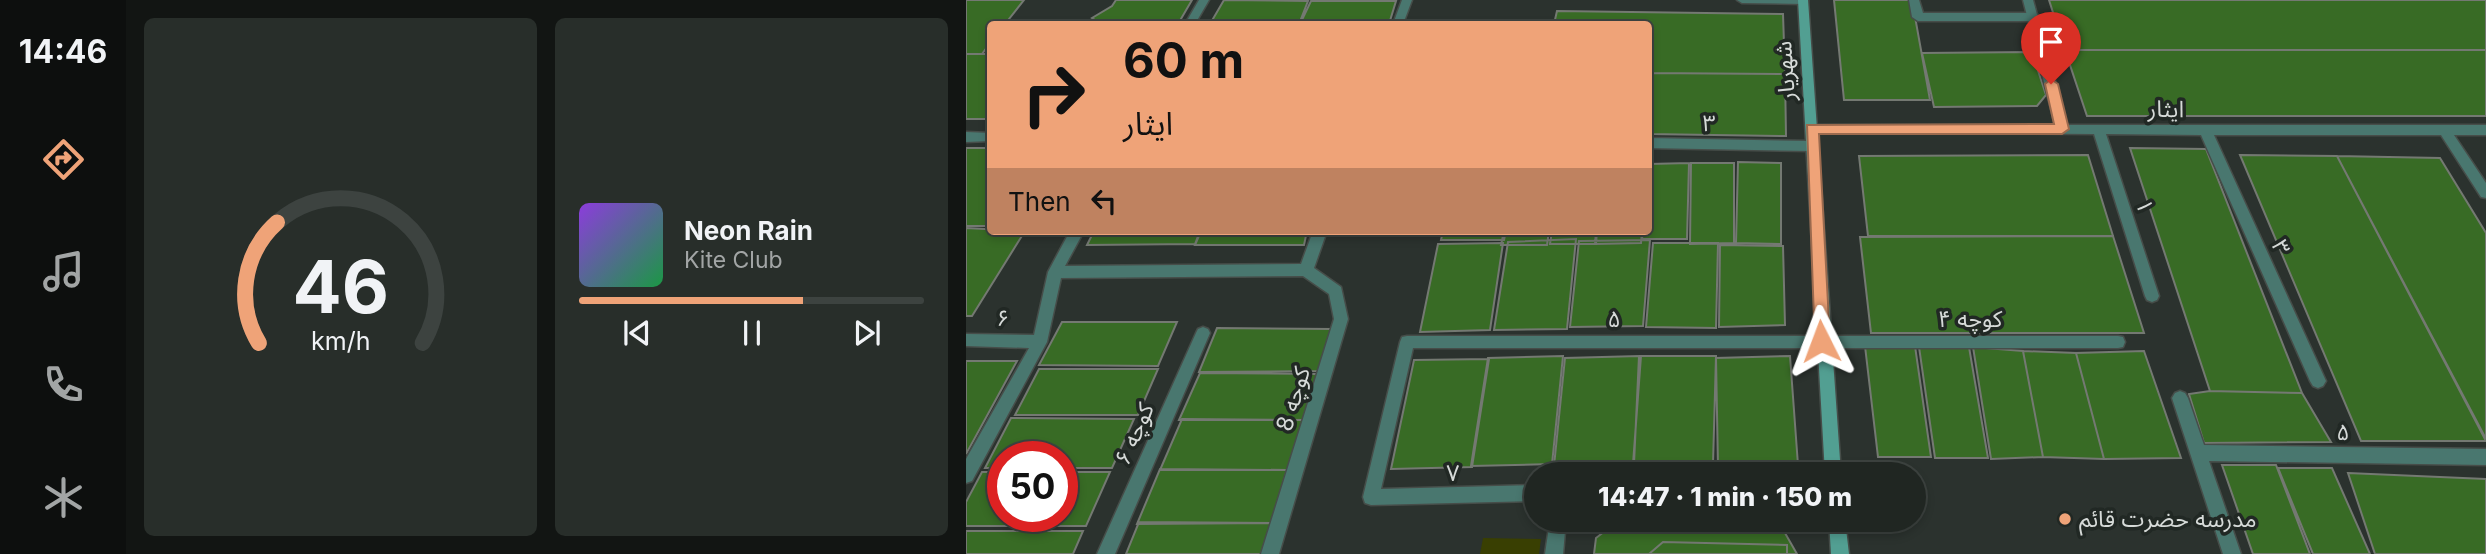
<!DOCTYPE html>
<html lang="en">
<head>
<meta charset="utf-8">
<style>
	body { margin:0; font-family:Inter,"Noto Sans Arabic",sans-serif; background:#282e2a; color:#f1f3f6; height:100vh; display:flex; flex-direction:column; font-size:26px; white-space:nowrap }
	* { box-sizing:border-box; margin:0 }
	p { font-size:23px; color:#a2a5a5 }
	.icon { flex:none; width:38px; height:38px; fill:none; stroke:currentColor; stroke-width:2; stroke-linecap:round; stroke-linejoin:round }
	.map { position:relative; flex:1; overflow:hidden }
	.sheet { display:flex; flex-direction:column; gap:18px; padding:18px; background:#121513; width:840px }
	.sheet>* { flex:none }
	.guide { position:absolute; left:21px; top:21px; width:665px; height:214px; border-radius:7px; box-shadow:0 4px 10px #0003,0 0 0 2px #3d4340; background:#efa378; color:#111; overflow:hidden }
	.speed { position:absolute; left:21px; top:441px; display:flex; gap:14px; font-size:35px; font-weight:700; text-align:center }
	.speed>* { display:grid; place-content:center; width:91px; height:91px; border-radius:50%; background:#202622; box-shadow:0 4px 10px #0003,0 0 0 2px #3d4340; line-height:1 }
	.speed .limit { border:10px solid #d22; background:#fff; color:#111 }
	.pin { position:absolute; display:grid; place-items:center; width:60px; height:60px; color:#fff; margin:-72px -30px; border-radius:50% 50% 50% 0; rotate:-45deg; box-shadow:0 0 7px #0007 }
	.pin .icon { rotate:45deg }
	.me { position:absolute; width:77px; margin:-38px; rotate:357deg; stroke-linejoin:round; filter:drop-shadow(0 0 5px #0008) }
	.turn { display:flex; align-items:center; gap:24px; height:147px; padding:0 21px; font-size:32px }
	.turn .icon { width:91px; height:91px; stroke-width:2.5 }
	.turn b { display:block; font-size:49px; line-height:60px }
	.then { display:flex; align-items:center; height:66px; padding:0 21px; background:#0003; gap:14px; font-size:26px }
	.sheet .widget { flex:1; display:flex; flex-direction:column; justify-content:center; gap:10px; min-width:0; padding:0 24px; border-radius:10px; background:#282e2a }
	.sheet .dial { align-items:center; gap:0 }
	.dial svg { height:182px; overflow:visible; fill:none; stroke:#3d4340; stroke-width:7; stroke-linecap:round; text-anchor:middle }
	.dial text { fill:#f1f3f6; stroke:none }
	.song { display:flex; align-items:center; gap:21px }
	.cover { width:84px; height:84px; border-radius:10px; background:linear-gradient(135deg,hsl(270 70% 55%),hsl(140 70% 35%)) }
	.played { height:7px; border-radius:4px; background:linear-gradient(90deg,#efa378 65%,#3d4340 65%) }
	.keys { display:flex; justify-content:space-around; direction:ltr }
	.sheet .tiles { flex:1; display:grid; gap:18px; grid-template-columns:repeat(2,1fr) }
	.trip { position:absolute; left:558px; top:462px; width:402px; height:70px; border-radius:35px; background:#202622; box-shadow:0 4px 10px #0003,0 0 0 2px #3d4340; font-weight:800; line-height:70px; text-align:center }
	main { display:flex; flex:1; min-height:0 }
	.dock { display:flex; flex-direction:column; width:126px; justify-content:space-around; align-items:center; background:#0d0f0e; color:#a2a5a5 }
	.dock .icon { width:49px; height:49px }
	.dock .current { color:#efa378 }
	.dock b { font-size:32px; color:#f1f3f6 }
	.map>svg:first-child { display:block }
</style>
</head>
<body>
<main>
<nav class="dock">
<b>14:46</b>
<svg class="icon current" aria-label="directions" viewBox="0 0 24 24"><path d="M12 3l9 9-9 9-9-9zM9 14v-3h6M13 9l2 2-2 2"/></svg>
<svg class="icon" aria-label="music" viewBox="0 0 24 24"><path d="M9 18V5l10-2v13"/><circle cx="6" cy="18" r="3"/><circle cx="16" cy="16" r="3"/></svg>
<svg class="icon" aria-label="phone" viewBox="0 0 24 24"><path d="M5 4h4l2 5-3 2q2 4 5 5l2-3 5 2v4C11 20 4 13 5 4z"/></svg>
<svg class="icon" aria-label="climate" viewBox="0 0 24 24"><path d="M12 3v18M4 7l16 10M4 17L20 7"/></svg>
</nav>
<section class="sheet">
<div class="tiles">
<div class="widget dial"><svg viewBox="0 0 100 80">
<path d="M14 69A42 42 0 1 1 86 69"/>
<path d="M14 69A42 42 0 0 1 22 16" stroke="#efa378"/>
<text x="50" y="56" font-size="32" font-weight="700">46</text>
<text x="50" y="72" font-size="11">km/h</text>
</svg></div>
<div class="widget">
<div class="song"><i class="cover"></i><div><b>Neon Rain</b><p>Kite Club</p></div></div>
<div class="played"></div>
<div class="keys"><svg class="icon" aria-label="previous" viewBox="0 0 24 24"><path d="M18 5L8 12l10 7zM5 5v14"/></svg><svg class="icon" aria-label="pause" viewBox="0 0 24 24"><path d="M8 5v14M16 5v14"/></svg><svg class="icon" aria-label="next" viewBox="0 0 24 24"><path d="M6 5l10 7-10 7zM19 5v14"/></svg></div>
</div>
</div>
</section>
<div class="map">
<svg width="1520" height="554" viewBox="0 0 1520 554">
	<rect width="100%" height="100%" fill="#2b322e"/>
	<!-- green -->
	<path fill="#393f02" d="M 517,538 L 575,539 L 573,554 L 514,554 Z"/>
	<!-- building -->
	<path fill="#386b25" stroke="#747972" stroke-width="2" d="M 0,0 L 58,0 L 39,24 L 24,24 L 24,43 L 16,54 L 0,54 Z
		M 150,0 L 226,0 L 212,24 L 135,24 L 126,18 L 146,6 Z
		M 258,0 L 342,1 L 333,24 L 244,24 Z
		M 868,0 L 946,0 L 964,100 L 878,100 Z
		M 1083,0 L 1520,0 L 1520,50 L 1099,50 Z
		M 345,1 L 430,1 L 423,24 L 334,24 Z
		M 591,11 L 817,14 L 819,74 L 682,73 L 682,24 L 588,24 Z
		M 1099,50 L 1520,50 L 1520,116 L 1121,116 Z
		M 1066,52 L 1080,95 L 1071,106 L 968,107 L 956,53 Z
		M 0,54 L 24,54 L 24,119 L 0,119 Z
		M 682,73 L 819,74 L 820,136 L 682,134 Z
		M 0,148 L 24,148 L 24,226 L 0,226 Z
		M 1164,148 L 1240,149 L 1336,393 L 1244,391 Z
		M 1122,155 L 1147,236 L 902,236 L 893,156 Z
		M 1274,155 L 1371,156 L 1520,441 L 1395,441 Z
		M 1371,156 L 1474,158 L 1520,233 L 1520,439 Z
		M 772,162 L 815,163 L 815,244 L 770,243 Z
		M 723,163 L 721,239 L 676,239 L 677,231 L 682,231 L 683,164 Z
		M 725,163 L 768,163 L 768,243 L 724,244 Z
		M 0,228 L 59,231 L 6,316 L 0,316 Z
		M 128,231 L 234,231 L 229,244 L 121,245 Z
		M 235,231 L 341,231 L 338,245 L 229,245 Z
		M 477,231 L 540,231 L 538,240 L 475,240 Z
		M 538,231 L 583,231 L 581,245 L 535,245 Z
		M 586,231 L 630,231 L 629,244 L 584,244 Z
		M 631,231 L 676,231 L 675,243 L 630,244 Z
		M 1147,236 L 1178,333 L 905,333 L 894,237 Z
		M 610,239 L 601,329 L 528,330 L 542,242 Z
		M 684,240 L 677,326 L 604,327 L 613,241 Z
		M 537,243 L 524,330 L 454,332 L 472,244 Z
		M 687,243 L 752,243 L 750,328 L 680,327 Z
		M 754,245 L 817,246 L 819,325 L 753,327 Z
		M 96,322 L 211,322 L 192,366 L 73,365 Z
		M 251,328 L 366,329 L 353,371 L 233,372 Z
		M 899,346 L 949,346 L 965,457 L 912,457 Z
		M 953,347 L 1003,347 L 1022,458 L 969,458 Z
		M 1007,347 L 1057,351 L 1077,457 L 1025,459 Z
		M 1057,351 L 1110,353 L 1138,459 L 1077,457 Z
		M 1178,351 L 1215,458 L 1138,459 L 1110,353 Z
		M 597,356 L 586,464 L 505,466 L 522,358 Z
		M 673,356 L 668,464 L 588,466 L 599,358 Z
		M 675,356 L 750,356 L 747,464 L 667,464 Z
		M 824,356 L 832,465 L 752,467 L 750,358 Z
		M 523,359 L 506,467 L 425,469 L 448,360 Z
		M 0,361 L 51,361 L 0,454 Z
		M 73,369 L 192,369 L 172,415 L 49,415 Z
		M 234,373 L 352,374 L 338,420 L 213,420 Z
		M 1244,391 L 1336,393 L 1365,442 L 1238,443 L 1223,394 Z
		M 45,418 L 168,419 L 146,468 L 96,468 L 96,457 L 37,457 L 37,468 L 19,468 Z
		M 216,419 L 338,420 L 324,470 L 194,470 Z
		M 1256,465 L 1310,465 L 1344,554 L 1287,554 Z
		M 1312,468 L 1366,468 L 1404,554 L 1347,554 Z
		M 194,469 L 321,470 L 305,523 L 171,524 Z
		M 16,472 L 37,472 L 37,516 L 96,516 L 96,472 L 144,472 L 120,526 L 0,526 L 0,502 Z
		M 1382,473 L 1520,479 L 1520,554 L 1409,554 Z
		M 173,522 L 305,523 L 295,554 L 160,554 Z
		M 815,526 L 831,554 L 628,554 L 630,538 L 643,528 Z
		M 0,531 L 117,531 L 107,554 L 0,554 Z
		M 697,542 L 821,545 L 821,554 L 683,554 Z"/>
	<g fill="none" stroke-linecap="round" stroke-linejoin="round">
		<defs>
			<path id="service" d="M 943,0 L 953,0 L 957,13 L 1069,13 L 1075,17 L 1069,21 L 952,21 L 946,17 Z"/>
			<path id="minor" d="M 233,0 L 243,0 L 229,24 L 219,24 Z
				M 436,0 L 446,0 L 437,24 L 427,24 Z
				M 771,0 L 842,0 L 842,1 L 837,4 L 776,3 Z
				M 1057,0 L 1067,0 L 1101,125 L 1520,125 L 1520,135 L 1488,135 L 1520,183 L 1520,198 L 1515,197 L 1475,135 L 1248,135 L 1360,381 L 1357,386 L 1352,388 L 1347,386 L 1344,381 L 1235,135 L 1140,134 L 1193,296 L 1191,300 L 1186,302 L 1181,300 L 1179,296 L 1128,134 L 842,132 L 840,129 L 842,126 L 846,125 L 1089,125 Z
				M 0,132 L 24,133 L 24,141 L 0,142 Z
				M 682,138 L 845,141 L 851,146 L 845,151 L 682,148 Z
				M 104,231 L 118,231 L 99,266 L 335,264 L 347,231 L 361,231 L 348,268 L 375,287 L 382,319 L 313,554 L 295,554 L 368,319 L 363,294 L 337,276 L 95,278 L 81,342 L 6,481 L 0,483 L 0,459 L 63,348 L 0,346 L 0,334 L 68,335 L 82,272 Z
				M 237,327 L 242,329 L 244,333 L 149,554 L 131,554 L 230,333 L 232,329 Z
				M 441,336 L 1152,336 L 1157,337 L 1159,342 L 1157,347 L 1152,348 L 447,348 L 415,489 L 570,485 L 570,501 L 405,505 L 399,503 L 397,497 L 434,342 L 436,337 Z
				M 1214,391 L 1219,393 L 1222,398 L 1238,445 L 1520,449 L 1520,465 L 1243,461 L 1275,554 L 1257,554 L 1206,398 L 1209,393 Z
				M 584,520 L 600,520 L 597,554 L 579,554 Z"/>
			<path id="secondary" d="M 832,0 L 842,0 L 875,474 L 859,474 Z
				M 863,520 L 879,520 L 883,554 L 865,554 Z"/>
		</defs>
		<!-- service casing -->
		<use href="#service" stroke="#464d49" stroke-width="3"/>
		<!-- minor casing -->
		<use href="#minor" stroke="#464d49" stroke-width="3"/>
		<!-- secondary casing -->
		<use href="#secondary" stroke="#464d49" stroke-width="3"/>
		<!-- service -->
		<use href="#service" fill="#49776f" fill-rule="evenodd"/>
		<!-- minor -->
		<use href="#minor" fill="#49776f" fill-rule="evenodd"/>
		<!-- secondary -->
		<use href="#secondary" fill="#529f92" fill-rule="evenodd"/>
	</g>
	<!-- route -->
	<path fill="#efa378" stroke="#9b6a4e" stroke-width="2" d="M 1085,79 L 1092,84 L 1103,129 L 1096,134 L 853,134 L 864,341 L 855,349 L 849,347 L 841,125 L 1088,124 L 1079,84 Z"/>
	<!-- markers -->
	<circle fill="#efa378" stroke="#212824" stroke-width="2.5" cx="1099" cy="519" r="7"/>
	<g text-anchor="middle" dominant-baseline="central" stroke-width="7" stroke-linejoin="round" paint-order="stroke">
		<!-- street labels -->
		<g font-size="23" fill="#d6dad8" stroke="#212824">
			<text transform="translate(819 71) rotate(-94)">شهریار</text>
			<text transform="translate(1200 109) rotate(1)">ایثار</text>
			<text transform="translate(743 123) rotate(1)">۳</text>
			<text transform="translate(1179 206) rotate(72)">۱</text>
			<text transform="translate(1315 247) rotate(66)">۳</text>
			<text transform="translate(37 318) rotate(1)">۶</text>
			<text x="648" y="319">۵</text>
			<text x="1004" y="319">کوچه ۴</text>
			<text transform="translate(327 399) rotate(-73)">کوچه 8</text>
			<text transform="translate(1377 432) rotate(1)">۵</text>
			<text transform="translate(168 434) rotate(-66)">کوچه ۶</text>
			<text transform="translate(487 473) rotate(-1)">۷</text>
		</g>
		<!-- poi labels -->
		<g font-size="23" fill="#d6dad8" stroke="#212824" text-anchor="start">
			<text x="1113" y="519">مدرسه حضرت قائم</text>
		</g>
	</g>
</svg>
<div class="speed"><div class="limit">50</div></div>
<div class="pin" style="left:1085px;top:84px;background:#d93025"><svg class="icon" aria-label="arrive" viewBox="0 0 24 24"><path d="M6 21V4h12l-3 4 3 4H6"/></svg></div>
<svg class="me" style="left:855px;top:341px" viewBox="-20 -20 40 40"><path d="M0-17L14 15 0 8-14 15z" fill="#efa378" stroke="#fff" stroke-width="4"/></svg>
<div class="trip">14:47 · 1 min · 150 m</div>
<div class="guide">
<div class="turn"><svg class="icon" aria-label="right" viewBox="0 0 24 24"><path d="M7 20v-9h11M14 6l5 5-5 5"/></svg><div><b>60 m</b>ایثار</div></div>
<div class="then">Then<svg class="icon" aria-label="left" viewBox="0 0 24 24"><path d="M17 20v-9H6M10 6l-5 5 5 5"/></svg></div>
</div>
</div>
</main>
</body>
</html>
